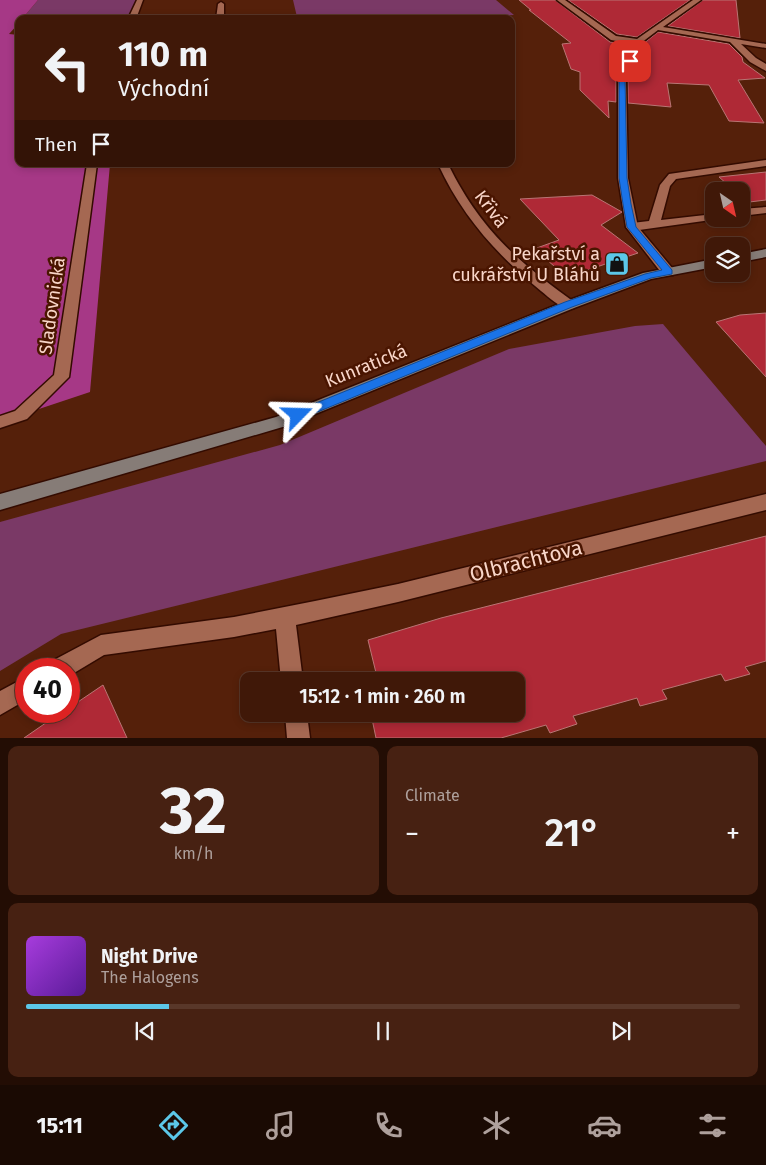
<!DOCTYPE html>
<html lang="en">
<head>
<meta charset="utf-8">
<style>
	body { margin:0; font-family:"Fira Sans",sans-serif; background:#472112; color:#f1f3f6; height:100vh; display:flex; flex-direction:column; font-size:19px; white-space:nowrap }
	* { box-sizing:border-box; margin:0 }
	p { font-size:16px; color:#aea09c }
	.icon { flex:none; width:28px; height:28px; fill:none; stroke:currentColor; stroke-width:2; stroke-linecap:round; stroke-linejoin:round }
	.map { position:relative; height:738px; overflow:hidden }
	.sheet { display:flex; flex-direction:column; gap:8px; padding:8px; background:#230d04; flex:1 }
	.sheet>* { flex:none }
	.guide { position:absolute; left:15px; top:15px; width:500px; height:152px; border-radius:10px; box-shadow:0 2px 8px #0003,0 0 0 1px #593729; background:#401808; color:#f1f3f6; overflow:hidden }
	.needle { width:32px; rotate:146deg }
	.controls { position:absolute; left:705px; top:182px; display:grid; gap:10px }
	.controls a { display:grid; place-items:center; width:45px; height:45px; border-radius:10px; background:#401808; box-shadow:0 2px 8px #0003,0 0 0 1px #593729; font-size:25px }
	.speed { position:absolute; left:15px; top:658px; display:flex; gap:10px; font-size:25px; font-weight:700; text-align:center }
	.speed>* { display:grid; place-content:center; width:65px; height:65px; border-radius:50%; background:#401808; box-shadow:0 2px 8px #0003,0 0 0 1px #593729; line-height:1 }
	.speed .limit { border:8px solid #d22; background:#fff; color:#111 }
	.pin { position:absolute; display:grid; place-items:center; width:42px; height:42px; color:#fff; margin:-21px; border-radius:10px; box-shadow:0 2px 8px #0006 }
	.me { position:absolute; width:55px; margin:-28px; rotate:68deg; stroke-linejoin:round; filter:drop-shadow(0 0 4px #0008) }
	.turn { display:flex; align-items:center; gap:18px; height:105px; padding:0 20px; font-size:22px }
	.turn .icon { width:65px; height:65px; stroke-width:2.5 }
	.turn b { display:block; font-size:35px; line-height:42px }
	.then { display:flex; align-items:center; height:48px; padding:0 20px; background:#0003; gap:10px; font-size:19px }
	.big { font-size:38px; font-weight:600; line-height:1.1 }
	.sheet .tile { flex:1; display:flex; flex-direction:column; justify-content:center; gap:8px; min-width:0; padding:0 18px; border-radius:10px; background:#472112 }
	.sheet .dial { align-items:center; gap:0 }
	.dial b { font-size:65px; line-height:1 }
	.song { display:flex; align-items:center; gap:15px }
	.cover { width:60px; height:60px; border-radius:8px; background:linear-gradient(135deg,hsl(280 70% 55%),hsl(270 70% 35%)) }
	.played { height:5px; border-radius:2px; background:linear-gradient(90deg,#5cc7e8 20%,#593729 20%) }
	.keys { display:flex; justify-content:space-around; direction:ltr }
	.heat { display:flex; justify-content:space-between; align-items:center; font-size:28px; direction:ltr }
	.sheet .tiles { flex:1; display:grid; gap:8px; grid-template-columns:1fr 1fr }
	.tile:last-child { grid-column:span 2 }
	.trip { position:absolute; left:240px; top:672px; width:285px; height:50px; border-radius:10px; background:#401808; box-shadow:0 2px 8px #0003,0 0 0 1px #593729; font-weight:600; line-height:50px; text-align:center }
	.dock { display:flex; height:80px; justify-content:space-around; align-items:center; background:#1a0a03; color:#aea09c }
	.dock .icon { width:35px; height:35px }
	.dock .selected { color:#5cc7e8 }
	.dock b { font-size:22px; color:#f1f3f6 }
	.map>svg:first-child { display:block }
</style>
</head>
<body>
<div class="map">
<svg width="766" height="738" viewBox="0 0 766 738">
	<rect width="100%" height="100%" fill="#55200a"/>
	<!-- green -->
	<path fill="#7a3966" d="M 38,0 L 138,0 L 129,19 L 22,19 Z
		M 293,0 L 496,0 L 514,15 L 373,18 L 297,17 Z
		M 663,324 L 766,446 L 766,461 L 61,634 L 0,671 L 0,522 L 280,445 L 509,349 L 635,326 Z"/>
	<!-- forest -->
	<path fill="#a63886" d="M 0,0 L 38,0 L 22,19 L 19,19 L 19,23 L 9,34 L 19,35 L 19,164 L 110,164 L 90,392 L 0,422 Z"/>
	<!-- building -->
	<path fill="#af2936" stroke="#b97574" d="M 519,0 L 555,0 L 610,42 L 630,45 L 616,78 L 616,102 L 608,101 L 609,118 L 580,90 L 580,72 L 571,69 L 562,44 L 571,43 L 529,10 L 531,10 Z
		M 568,0 L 690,0 L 637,37 L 617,34 Z
		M 703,0 L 736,0 L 740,38 L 668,26 Z
		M 658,32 L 729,44 L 742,57 L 743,62 L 765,78 L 738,80 L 764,123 L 729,121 L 709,85 L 667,83 L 671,107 L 628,103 L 628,79 L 643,44 Z
		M 766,172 L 766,200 L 741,203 L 741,191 L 735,191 L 719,177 Z
		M 592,195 L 622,212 L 601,225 L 638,253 L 567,277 L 534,249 L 559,240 L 520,199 Z
		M 766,313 L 766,377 L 716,322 L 740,315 Z
		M 766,536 L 766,661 L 745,667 L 750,674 L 725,681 L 721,674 L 662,690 L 667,699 L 640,706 L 637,698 L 573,716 L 577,724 L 550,733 L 546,725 L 501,738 L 376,738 L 371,714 L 516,714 L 516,681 L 378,681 L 368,640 L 441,618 Z
		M 103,685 L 127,738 L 24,738 L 63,711 L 69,711 L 69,708 Z"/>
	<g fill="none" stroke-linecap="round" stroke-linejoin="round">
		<defs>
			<path id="lane" d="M 766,160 L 766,166 L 676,179 L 670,186 L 661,220 L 714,214 L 714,219 L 718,219 L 632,231 L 626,227 L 632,223 L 649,221 L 660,185 L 669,174 Z
				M 766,207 L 766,213 L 741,216 L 741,209 Z"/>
			<path id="street" d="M 137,0 L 143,0 L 136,19 L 128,19 Z
				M 557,0 L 565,0 L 616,36 L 637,39 L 693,0 L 701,0 L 663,27 L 766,44 L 766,48 L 741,44 L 756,58 L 766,64 L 766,71 L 750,62 L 730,42 L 658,30 L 641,43 L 626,79 L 628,178 L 638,227 L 673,269 L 674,272 L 673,275 L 663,275 L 626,227 L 618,178 L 618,79 L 633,44 L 611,40 Z
				M 221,2 L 224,4 L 224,19 L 216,19 L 218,4 Z
				M 87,164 L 97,164 L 69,377 L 27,419 L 0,428 L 0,416 L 15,411 L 54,375 Z
				M 438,164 L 448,164 C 480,229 516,260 574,302 L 576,305 L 574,308 C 562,311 550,298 541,291 C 497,255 462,216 438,164 Z
				M 766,494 L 766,510 L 398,602 L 296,625 L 303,681 L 281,681 L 276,629 L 234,637 L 104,655 L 69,676 L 69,669 L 49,669 L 52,661 L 101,635 L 234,617 L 315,601 L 398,584 Z
				M 26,677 L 26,700 L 0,715 L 0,691 Z
				M 285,714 L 307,714 L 310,738 L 287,738 Z"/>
			<path id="secondary" d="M 766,249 L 766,257 L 741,262 L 741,254 Z
				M 714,259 L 714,267 L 651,279 L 574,308 L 286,426 L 0,510 L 0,494 L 276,417 L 564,302 L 643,273 Z"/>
		</defs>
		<!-- lane casing -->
		<use href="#lane" stroke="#330b00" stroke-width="3"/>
		<!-- street casing -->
		<use href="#street" stroke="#330b00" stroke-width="3"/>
		<!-- secondary casing -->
		<use href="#secondary" stroke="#330b00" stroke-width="3"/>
		<!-- lane -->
		<use href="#lane" fill="#a56852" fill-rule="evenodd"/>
		<!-- street -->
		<use href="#street" fill="#a56852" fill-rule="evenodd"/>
		<!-- secondary -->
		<use href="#secondary" fill="#867c77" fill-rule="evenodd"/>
	</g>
	<!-- route -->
	<path fill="#1a73e8" stroke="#114b97" d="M 628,59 L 633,61 L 625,79 L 627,178 L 631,204 L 636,227 L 672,270 L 672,274 L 651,278 L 572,307 L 303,418 L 294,418 L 292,415 L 294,412 L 565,302 L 645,274 L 662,270 L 627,227 L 623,204 L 619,178 L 619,79 Z"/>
	<!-- icons -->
	<defs>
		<symbol id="shop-square" viewBox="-11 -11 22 22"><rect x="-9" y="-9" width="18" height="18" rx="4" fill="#5cc7e8" stroke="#4a1500"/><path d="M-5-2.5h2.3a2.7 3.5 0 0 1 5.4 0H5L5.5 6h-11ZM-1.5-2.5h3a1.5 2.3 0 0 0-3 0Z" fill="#111"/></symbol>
	</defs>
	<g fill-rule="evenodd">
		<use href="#shop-square" x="603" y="250" width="28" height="28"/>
	</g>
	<g text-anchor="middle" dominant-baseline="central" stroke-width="5" stroke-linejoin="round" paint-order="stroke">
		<!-- street labels -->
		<g font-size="18" fill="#f9d6c9" stroke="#4a1500">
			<text transform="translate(491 209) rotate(53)">Křivá</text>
			<text transform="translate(52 306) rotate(-82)">Sladovnická</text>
			<text transform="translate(366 366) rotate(-22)">Kunratická</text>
		</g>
		<!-- poi labels -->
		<g font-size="18" fill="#f9d6c9" stroke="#4a1500" text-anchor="end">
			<text x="600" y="254">Pekařství a<tspan x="600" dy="21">cukrářství U Bláhů</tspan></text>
		</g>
		<!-- near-street labels -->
		<g font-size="21" fill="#f9d6c9" stroke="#4a1500">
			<text transform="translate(526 561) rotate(-14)">Olbrachtova</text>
		</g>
	</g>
</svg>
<div class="controls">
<a><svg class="needle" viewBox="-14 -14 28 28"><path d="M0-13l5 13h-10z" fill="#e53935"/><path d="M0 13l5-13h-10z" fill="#aea09c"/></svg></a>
<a><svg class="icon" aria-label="layers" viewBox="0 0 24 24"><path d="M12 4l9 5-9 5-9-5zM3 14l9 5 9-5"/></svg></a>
</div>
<div class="speed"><div class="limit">40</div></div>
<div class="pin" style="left:630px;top:61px;background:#d93025"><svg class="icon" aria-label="arrive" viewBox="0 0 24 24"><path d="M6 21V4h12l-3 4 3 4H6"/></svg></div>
<svg class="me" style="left:298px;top:415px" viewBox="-20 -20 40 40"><path d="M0-17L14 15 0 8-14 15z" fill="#1a73e8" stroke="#fff" stroke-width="4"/></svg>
<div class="trip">15:12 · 1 min · 260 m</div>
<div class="guide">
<div class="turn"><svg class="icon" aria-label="left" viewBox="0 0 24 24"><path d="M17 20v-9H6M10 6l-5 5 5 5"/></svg><div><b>110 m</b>Východní</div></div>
<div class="then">Then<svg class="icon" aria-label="arrive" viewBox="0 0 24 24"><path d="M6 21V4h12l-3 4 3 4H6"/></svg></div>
</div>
</div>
<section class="sheet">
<div class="tiles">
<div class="tile dial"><b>32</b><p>km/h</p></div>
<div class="tile"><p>Climate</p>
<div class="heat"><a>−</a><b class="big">21°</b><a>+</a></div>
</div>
<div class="tile">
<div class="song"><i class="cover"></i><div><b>Night Drive</b><p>The Halogens</p></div></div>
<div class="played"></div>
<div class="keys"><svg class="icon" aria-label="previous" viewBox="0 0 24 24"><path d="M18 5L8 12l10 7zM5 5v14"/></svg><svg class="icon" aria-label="pause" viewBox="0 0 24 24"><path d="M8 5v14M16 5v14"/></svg><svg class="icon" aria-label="next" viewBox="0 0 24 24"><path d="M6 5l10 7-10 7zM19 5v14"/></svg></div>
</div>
</div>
</section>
<nav class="dock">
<b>15:11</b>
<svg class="icon selected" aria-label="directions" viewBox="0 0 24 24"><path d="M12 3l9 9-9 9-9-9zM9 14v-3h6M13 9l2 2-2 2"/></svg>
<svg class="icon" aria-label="music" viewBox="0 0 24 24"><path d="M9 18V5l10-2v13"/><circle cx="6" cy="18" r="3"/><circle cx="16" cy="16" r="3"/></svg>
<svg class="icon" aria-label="phone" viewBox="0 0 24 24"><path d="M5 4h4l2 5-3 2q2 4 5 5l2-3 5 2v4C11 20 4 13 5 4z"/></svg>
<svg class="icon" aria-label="climate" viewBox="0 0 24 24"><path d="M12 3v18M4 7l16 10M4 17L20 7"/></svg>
<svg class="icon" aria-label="car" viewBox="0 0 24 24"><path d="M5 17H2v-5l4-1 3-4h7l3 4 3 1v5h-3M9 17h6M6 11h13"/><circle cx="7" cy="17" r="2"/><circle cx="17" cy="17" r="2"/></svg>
<svg class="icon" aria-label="filters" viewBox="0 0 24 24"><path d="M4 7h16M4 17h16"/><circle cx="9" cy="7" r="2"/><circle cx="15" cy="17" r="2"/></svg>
</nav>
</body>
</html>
